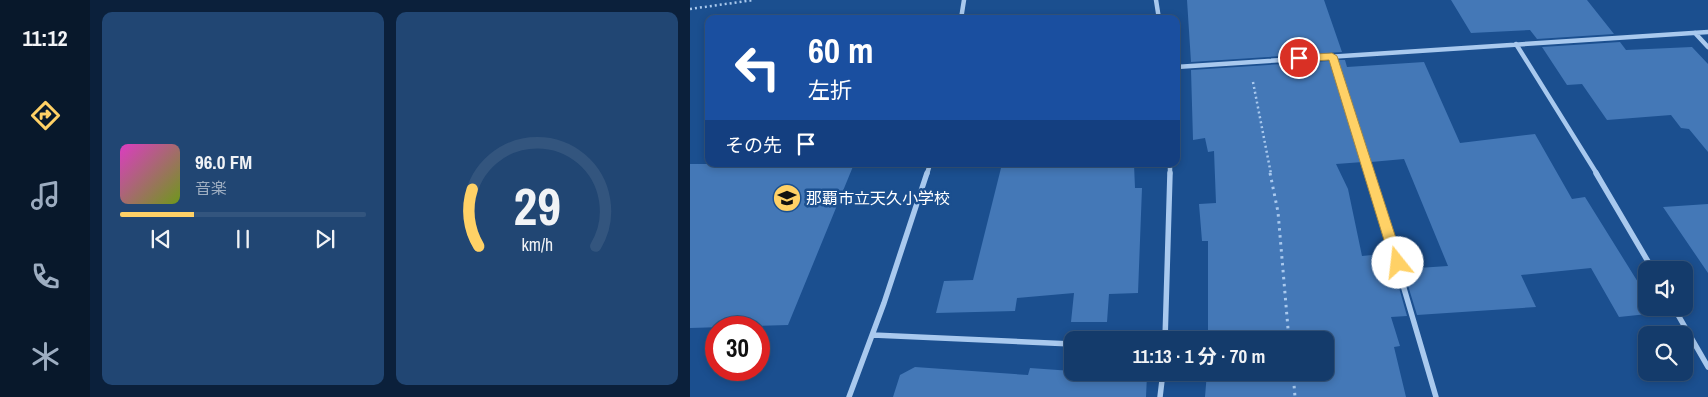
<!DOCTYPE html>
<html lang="ja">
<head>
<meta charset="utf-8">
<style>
	body { margin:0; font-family:"Archivo Narrow","Noto Sans JP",sans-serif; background:#214673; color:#f1f3f6; height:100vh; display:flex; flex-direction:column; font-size:19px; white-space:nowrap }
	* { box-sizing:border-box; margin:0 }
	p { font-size:16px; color:#9dadc1 }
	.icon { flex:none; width:28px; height:28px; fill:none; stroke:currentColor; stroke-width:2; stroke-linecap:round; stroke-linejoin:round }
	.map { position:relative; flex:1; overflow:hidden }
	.drawer { display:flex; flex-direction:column; gap:12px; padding:12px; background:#0b203b; width:600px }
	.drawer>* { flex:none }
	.hud { position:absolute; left:15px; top:15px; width:475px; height:152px; border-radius:10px; box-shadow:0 2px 8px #0003,0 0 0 1px #33557e; background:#1a4fa0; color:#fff; overflow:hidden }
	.tools { position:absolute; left:948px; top:261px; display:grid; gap:10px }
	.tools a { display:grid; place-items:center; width:55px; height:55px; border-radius:10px; background:#143b6b; box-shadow:0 2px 8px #0003,0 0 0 1px #33557e; font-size:25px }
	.speed { position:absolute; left:15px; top:316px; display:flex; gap:10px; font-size:25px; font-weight:700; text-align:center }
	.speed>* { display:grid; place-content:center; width:65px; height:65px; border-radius:50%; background:#143b6b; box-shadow:0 2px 8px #0003,0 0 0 1px #33557e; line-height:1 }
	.speed .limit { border:8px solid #d22; background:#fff; color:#111 }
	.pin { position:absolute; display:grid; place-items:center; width:42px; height:42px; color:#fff; margin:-21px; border:2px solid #fff; border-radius:50%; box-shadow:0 1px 5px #0007 }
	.me { position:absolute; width:55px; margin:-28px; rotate:344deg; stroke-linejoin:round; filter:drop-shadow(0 0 4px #0008) }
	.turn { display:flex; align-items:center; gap:18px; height:105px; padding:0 20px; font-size:22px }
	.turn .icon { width:65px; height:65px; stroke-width:2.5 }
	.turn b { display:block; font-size:35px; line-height:42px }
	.then { display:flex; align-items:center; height:48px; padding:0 20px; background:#0003; gap:10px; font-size:19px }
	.drawer .widget { flex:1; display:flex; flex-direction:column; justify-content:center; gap:8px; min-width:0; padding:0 18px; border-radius:10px; background:#214673 }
	.drawer .dial { align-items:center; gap:0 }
	.dial svg { height:130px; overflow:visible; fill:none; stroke:#33557e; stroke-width:7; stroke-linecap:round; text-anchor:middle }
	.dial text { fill:#f1f3f6; stroke:none }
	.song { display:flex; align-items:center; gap:15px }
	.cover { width:60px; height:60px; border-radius:8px; background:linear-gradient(135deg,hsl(310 70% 55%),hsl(80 70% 35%)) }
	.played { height:5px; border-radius:2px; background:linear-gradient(90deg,#ffd166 30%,#33557e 30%) }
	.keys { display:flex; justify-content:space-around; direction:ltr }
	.drawer .tiles { flex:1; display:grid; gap:12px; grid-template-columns:repeat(2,1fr) }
	.trip { position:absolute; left:374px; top:331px; width:270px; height:50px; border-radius:10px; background:#143b6b; box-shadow:0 2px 8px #0003,0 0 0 1px #33557e; font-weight:700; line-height:50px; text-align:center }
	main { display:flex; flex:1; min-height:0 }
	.tab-bar { display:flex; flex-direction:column; width:90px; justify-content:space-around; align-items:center; background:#08182b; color:#9dadc1 }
	.tab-bar .icon { width:35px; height:35px }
	.tab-bar .selected { color:#ffd166 }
	.tab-bar b { font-size:22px; color:#f1f3f6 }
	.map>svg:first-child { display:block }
</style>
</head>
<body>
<main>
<nav class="tab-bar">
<b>11:12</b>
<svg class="icon selected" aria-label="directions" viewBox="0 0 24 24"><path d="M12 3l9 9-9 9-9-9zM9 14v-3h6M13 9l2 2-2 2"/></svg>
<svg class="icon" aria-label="music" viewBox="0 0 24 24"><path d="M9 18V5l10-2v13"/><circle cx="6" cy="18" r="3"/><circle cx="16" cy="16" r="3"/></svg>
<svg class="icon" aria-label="phone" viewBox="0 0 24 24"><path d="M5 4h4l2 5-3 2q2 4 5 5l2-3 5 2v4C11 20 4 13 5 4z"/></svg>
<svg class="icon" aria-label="climate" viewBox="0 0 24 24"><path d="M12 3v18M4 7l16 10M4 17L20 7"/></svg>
</nav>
<section class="drawer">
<div class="tiles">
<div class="widget">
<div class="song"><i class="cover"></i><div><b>96.0 FM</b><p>音楽</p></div></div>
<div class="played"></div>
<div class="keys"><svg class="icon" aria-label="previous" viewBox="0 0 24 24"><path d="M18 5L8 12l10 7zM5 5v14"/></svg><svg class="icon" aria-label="pause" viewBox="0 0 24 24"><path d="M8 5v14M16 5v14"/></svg><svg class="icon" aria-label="next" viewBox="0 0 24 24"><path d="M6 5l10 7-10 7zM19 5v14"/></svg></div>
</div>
<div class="widget dial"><svg viewBox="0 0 100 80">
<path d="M14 69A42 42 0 1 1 86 69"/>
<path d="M14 69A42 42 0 0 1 10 34" stroke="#ffd166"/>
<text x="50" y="56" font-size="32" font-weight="700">29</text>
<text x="50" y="72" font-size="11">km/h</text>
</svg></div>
</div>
</section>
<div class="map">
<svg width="1018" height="397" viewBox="0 0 1018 397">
	<rect width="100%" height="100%" fill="#1b4f8f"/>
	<!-- building -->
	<path fill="#4478b7" d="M 497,0 L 634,0 L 652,52 L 501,62 Z
		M 761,0 L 897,0 L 924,34 L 847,39 L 840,30 L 781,33 Z
		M 930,42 L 936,50 L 1002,47 L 1018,64 L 1018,152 L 999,129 L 991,128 L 981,115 L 917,120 L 892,84 L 877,85 L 852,47 Z
		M 648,60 L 655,60 L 657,67 L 734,62 L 770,143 L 845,134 L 882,199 L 895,197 L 956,295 L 956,308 L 964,308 L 967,313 L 929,317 L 901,268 L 831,275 L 846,307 L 727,315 L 713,269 L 758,266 L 714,159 L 681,162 Z
		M 639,61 L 673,162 L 646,164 L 658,189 L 672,256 L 682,255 L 687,271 L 704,270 L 717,316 L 701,317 L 710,346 L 704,347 L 716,397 L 515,397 L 517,372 L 635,372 L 635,340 L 518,340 L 518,241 L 512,241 L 509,204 L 526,203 L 524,151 L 518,152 L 515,138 L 503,140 L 501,70 Z
		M 0,164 L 164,164 L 98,325 L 0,328 Z
		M 312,164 L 444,164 L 445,188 L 452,188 L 448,293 L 419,294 L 417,322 L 381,322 L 384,293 L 327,298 L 325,311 L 246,313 L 254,281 L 283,280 Z
		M 1018,204 L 1018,273 L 973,207 Z
		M 225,367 L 338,375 L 340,368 L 382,371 L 382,372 L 457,375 L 456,397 L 203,397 L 210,375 Z"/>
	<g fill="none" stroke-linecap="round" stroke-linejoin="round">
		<!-- path-far1 -->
		<path stroke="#a9c9ee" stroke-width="2.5" stroke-dasharray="2 3" stroke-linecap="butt" d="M 0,9 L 64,0
			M 563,82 L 581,174"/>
		<!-- path -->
		<path stroke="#a9c9ee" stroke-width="3" stroke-dasharray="2.5 4.5" stroke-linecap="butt" d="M 580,173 L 588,212 L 599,340
			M 603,372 L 605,397"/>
		<!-- minor-far1 -->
		<path stroke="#a9c9ee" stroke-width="4.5" d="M 466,0 L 469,19
			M 271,19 L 274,0
			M 1005,33 L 1018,47
			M 826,44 L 907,174
			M 642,56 L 681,174
			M 486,67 L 1018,32
			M 237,174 L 240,164
			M 480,174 L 480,164"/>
		<!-- minor -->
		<path stroke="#a9c9ee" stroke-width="5.5" d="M 680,173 L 746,397
			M 906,173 L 963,270
			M 984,308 L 1018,367
			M 183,335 L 382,344
			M 475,340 L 480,173
			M 159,397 L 194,303 L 237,173
			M 470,397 L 473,372"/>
	</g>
	<!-- route -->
	<path fill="#ffd166" stroke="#a68842" d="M 642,53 L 647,56 L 714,263 L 712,267 L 708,268 L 703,267 L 701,263 L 639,60 L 609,62 L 604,58 L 609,55 Z"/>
	<!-- icons -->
	<defs>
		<symbol id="school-disc" viewBox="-11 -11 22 22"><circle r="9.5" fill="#ffd166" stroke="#1b4f8f"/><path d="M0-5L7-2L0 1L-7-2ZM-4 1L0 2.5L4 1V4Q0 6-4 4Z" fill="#111"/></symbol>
	</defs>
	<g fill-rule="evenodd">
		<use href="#school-disc" x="81" y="182" width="32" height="32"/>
	</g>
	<g text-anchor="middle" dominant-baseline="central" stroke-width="5" stroke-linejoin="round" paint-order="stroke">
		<!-- poi labels -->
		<g font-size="16" fill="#fff" stroke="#1b4f8f" text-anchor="start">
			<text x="116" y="198">那覇市立天久小学校</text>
		</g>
	</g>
</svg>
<div class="tools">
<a><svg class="icon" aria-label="sound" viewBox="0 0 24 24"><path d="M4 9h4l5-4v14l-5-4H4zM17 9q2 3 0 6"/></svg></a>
<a><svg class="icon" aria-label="search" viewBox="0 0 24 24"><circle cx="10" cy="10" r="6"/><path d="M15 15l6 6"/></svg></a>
</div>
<div class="speed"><div class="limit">30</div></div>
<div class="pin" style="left:609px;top:58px;background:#d93025"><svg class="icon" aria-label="arrive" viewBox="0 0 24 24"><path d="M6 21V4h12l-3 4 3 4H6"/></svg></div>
<svg class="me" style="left:708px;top:263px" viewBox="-20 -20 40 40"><circle r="19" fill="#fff"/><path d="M0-13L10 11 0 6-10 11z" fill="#ffd166"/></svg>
<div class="trip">11:13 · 1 分 · 70 m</div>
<div class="hud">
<div class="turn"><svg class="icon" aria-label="left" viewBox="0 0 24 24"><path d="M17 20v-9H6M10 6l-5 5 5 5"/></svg><div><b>60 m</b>左折</div></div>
<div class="then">その先<svg class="icon" aria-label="arrive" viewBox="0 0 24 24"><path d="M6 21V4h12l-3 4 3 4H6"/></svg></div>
</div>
</div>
</main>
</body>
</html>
